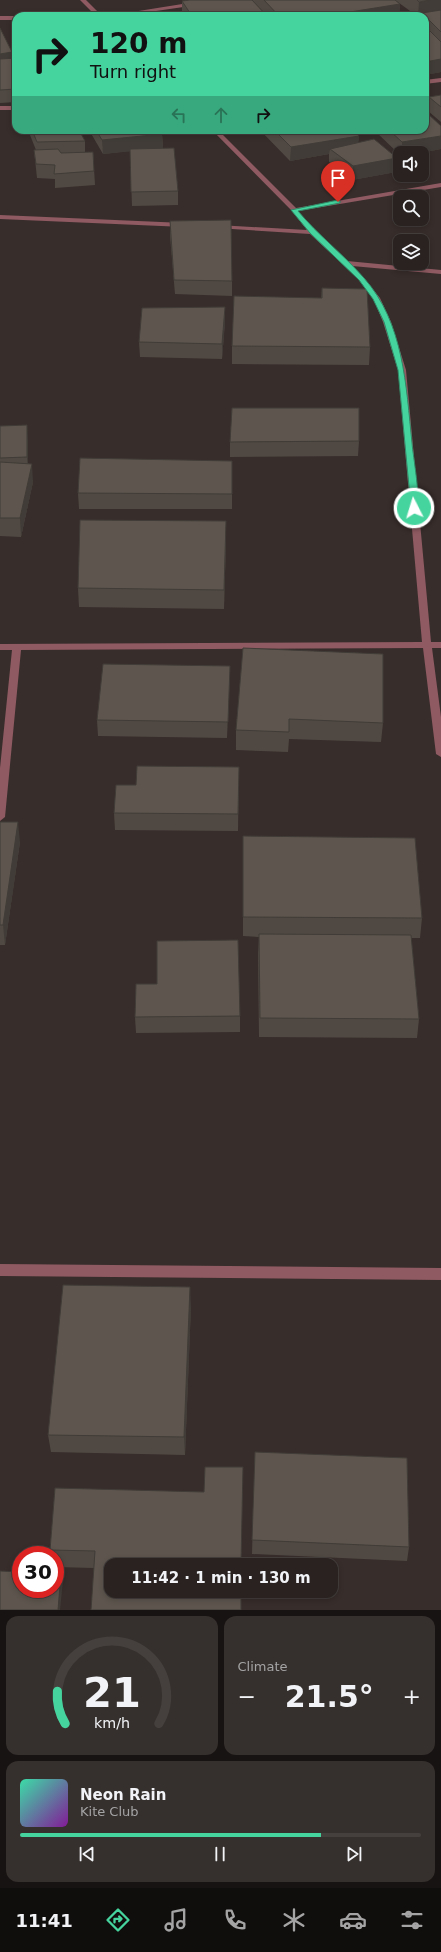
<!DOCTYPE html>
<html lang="en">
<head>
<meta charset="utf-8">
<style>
	body { margin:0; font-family:"DejaVu Sans",sans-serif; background:#352f2d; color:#f1f3f6; height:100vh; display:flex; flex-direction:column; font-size:15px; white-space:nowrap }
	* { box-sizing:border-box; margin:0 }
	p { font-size:13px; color:#a5a4a5 }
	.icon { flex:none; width:22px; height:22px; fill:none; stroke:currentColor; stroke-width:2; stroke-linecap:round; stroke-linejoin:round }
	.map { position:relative; height:1610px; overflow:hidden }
	.details { display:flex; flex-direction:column; gap:6px; padding:6px; background:#171312; flex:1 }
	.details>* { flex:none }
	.hud { position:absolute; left:12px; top:12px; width:417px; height:122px; border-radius:12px; box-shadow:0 2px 6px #0003,0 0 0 1px #453f3e; background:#46d49e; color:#111; overflow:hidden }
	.tools { position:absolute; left:393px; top:146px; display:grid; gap:8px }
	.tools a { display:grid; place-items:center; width:36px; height:36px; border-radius:8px; background:#292220; box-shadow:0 2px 6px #0003,0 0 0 1px #453f3e; font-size:20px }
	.speed { position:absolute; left:12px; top:1546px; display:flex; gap:8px; font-size:20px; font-weight:700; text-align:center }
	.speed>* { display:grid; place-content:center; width:52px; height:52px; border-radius:50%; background:#292220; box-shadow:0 2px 6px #0003,0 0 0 1px #453f3e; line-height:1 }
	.speed .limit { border:6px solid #d22; background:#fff; color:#111 }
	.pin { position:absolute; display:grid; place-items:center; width:34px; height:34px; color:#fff; margin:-41px -17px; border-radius:50% 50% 50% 0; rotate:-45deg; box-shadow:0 0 4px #0007 }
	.pin .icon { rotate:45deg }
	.me { position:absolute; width:44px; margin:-22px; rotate:355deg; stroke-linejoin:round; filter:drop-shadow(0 0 3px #0008) }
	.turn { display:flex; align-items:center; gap:14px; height:84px; padding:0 12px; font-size:18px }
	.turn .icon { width:52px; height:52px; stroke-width:2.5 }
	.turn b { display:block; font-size:28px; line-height:34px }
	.lanes { display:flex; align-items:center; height:38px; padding:0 12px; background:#0003; justify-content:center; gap:20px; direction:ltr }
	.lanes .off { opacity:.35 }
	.big { font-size:30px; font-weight:600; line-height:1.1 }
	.details .widget { flex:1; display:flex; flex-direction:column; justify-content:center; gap:6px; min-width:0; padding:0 14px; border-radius:12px; background:#352f2d }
	.details .dial { align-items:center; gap:0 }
	.dial svg { height:104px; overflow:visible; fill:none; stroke:#453f3e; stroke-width:7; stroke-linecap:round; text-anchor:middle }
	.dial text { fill:#f1f3f6; stroke:none }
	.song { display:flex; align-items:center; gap:12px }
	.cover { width:48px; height:48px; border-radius:6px; background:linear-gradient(135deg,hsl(160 70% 55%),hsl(290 70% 35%)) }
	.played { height:4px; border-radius:2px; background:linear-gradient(90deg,#46d49e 75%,#453f3e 75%) }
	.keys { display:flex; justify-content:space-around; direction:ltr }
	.heat { display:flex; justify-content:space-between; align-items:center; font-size:22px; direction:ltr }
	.details .tiles { flex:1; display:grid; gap:6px; grid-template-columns:1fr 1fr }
	.widget:last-child { grid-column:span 2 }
	.trip { position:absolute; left:104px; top:1558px; width:234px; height:40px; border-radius:12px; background:#292220; box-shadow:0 2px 6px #0003,0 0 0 1px #453f3e; font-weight:600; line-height:40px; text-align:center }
	.tabs { display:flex; height:64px; justify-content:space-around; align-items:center; background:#100e0d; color:#a5a4a5 }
	.tabs .icon { width:28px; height:28px }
	.tabs .active { color:#46d49e }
	.tabs b { font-size:18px; color:#f1f3f6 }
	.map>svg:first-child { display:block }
</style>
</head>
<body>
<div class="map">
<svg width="441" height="1610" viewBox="0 0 441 1610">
	<rect width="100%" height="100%" fill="#372d2b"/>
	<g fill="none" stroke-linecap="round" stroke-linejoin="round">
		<!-- minor -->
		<path fill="#8f5a62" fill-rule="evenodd" d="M 80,0 L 86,0 L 102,16 L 96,16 Z
			M 195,2 L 197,3 L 197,5 L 122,16 L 107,16 Z
			M 0,16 L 16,16 L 16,20 L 0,20 Z
			M 441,78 L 441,82 L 425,84 L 425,80 Z
			M 0,106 L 16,106 L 16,110 L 0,110 Z
			M 212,130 L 218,130 L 296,208 L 441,183 L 441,187 L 298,211 L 314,231 L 347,261 L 441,270 L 441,274 L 352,266 L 363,277 L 380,298 L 391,322 L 406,370 L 431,642 L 441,642 L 441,648 L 432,648 L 441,717 L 441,757 L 436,754 L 423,648 L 21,650 L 5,817 L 0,821 L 0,768 L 12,650 L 0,650 L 0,644 L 422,642 L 398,370 L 383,322 L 373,298 L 359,279 L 310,234 L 216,228 L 216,226 L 218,225 L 307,230 L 292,211 Z
			M 0,215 L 184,223 L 187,225 L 184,227 L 0,219 Z
			M 0,1264 L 441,1268 L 441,1280 L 0,1276 Z"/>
	</g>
	<!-- wall -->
	<path fill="#504943" d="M 190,0 L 441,0 L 441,72 L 425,75 L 425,16 L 417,16 L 395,0 L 400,4 L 399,16 L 183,16 L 182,14 L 182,1 Z
		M 0,28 L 12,58 L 16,58 L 16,102 L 0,103 Z
		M 441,95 L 441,122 L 428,111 L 429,97 Z
		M 441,126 L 441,149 L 420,153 L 400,153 L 400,155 L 374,130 L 425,130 Z
		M 28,130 L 79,130 L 85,141 L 85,152 L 93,152 L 95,185 L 55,188 L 55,179 L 37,178 L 34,150 L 36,150 Z
		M 89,130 L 160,130 L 162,134 L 163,148 L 178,191 L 178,205 L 132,206 L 130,151 L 103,154 Z
		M 260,130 L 353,130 L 359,136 L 358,142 L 397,158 L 396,172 L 352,180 L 329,162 L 329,154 L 290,161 Z
		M 170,221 L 232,281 L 232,296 L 175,294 L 170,236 Z
		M 322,288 L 370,347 L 369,365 L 232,364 L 232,346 L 321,298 Z
		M 225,307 L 225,322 L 222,359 L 140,357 L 139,342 Z
		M 0,426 L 28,441 L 28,463 L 33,482 L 21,537 L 0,536 Z
		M 359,441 L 358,456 L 230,457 L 230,442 Z
		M 232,461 L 232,509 L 79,509 L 78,493 Z
		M 226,540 L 224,609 L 79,607 L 78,588 Z
		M 243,648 L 383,723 L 381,742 L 289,739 L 288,752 L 236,750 L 236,730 Z
		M 230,666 L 227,738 L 98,736 L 97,720 Z
		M 239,767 L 238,831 L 115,830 L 114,813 L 136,785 Z
		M 0,822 L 20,842 L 5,945 L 0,945 Z
		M 243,836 L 422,918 L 420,938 L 411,938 L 419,1019 L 417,1038 L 259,1037 L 258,954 L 259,937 L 243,936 Z
		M 240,1016 L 240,1032 L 136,1033 L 135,1017 Z
		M 191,1306 L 185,1455 L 51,1452 L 48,1435 Z
		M 255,1452 L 409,1547 L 407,1561 L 252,1554 Z
		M 243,1467 L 94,1568 L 55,1567 L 55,1555 L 51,1555 L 50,1550 L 204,1492 Z"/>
	<!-- shaded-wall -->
	<path fill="#413c37" d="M 430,0 L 441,0 L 441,13 L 422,13 L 421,16 L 418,16 L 419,2 Z
		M 400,4 L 399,16 L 325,16 Z
		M 12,52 L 13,66 L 0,67 L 0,54 Z
		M 441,59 L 441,72 L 425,75 L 425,62 Z
		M 162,134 L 163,148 L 103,154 L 102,140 Z
		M 359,136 L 358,149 L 330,149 L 329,154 L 290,161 L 291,147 Z
		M 441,136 L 441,149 L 420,153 L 402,153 L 402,142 Z
		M 397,158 L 396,172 L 352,180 L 353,166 Z
		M 225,307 L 225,322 L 222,359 L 222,344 Z
		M 27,425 L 28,441 L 28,473 L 27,457 Z
		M 32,464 L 33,482 L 21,537 L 20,518 Z
		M 226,521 L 226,540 L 224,609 L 224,590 Z
		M 230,666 L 229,682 L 227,738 L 228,722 Z
		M 18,822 L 20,842 L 5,945 L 3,925 Z
		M 190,1287 L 191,1306 L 185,1455 L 184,1437 Z
		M 61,1573 L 63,1581 L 60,1610 L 58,1610 Z"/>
	<!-- building -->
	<path fill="#5d554e" stroke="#413c37" d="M 190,0 L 252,0 L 267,16 L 192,16 L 182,1 Z
		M 264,0 L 395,0 L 400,4 L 325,16 L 279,16 Z
		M 417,0 L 430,0 L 419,2 Z
		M 441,10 L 441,32 L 422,13 Z
		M 425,26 L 441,42 L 441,59 L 425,62 Z
		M 0,28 L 12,52 L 0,54 Z
		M 16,58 L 16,89 L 0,90 L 0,59 Z
		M 441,95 L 441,107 L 429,97 Z
		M 425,111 L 441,126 L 441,136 L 402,142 L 389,130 L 425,130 Z
		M 32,130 L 79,130 L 85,141 L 37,142 Z
		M 96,130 L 160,130 L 162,134 L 102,140 Z
		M 274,130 L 353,130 L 359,136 L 291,147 Z
		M 374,139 L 397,158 L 353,166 L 330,149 Z
		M 174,148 L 178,191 L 131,192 L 130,149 Z
		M 58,149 L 61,153 L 93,152 L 94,171 L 54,174 L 55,165 L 36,164 L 34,150 Z
		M 231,220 L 232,281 L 174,280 L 170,221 Z
		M 322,288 L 367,289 L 370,347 L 232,346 L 234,296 L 322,298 Z
		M 225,307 L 222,344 L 139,342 L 142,308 Z
		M 232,408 L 359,408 L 359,441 L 230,442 Z
		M 27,425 L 27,457 L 0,458 L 0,426 Z
		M 80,458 L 232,461 L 232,494 L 78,493 Z
		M 0,462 L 32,464 L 20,518 L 0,518 Z
		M 80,520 L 226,521 L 224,590 L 78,588 Z
		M 243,648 L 383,654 L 383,723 L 289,719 L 289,732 L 236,730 Z
		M 103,664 L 230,666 L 228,722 L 97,720 Z
		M 137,766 L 239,767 L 238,814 L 114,813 L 116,785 L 136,785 Z
		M 0,822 L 18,822 L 3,925 L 0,925 Z
		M 243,836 L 415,838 L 422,918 L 243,917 Z
		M 259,934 L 411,935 L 419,1019 L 260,1018 Z
		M 238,940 L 240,1016 L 135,1017 L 136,984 L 157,984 L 157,941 Z
		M 63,1285 L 190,1287 L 184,1437 L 48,1435 Z
		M 255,1452 L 407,1458 L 409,1547 L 252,1540 Z
		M 205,1467 L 243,1467 L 241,1565 L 111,1565 L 111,1591 L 241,1591 L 241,1610 L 91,1610 L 95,1551 L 50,1550 L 55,1488 L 204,1492 Z
		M 0,1571 L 21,1572 L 21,1589 L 55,1589 L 55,1573 L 61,1573 L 58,1610 L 0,1610 Z"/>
	<!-- route -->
	<path fill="#46d49e" stroke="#2e8a67" d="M 338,200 L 340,201 L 340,203 L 298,211 C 318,235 343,254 364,278 C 404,323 406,386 412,443 C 413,456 421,500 417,509 L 411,508 L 398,370 L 384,322 L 373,299 L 359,280 L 310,233 L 291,210 Z"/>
</svg>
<div class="tools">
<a><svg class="icon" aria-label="sound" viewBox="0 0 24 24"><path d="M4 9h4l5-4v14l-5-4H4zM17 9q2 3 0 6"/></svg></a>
<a><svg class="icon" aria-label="search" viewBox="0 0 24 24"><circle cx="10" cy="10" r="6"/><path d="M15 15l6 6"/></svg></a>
<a><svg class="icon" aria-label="layers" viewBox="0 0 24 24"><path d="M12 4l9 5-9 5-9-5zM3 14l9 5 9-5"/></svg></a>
</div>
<div class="speed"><div class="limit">30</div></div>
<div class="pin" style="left:338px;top:202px;background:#d93025"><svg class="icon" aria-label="arrive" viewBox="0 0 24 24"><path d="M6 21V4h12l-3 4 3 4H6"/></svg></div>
<svg class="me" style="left:414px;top:508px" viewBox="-20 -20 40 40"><circle r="17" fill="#46d49e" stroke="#fff" stroke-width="3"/><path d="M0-11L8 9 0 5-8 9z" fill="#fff"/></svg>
<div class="trip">11:42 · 1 min · 130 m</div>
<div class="hud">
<div class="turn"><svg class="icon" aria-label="right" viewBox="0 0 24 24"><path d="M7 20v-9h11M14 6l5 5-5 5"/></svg><div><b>120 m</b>Turn right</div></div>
<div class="lanes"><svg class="icon off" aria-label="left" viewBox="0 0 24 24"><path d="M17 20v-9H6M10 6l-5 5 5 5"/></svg><svg class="icon off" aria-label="ahead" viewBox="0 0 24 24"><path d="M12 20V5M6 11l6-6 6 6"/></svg><svg class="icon" aria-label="right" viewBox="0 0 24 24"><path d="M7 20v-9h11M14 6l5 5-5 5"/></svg></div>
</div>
</div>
<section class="details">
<div class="tiles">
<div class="widget dial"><svg viewBox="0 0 100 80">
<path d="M14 69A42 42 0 1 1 86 69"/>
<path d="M14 69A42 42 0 0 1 8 44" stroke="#46d49e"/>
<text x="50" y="56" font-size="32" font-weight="700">21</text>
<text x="50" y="72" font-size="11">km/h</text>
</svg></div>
<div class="widget"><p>Climate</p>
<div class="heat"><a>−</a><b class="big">21.5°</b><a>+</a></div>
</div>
<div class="widget">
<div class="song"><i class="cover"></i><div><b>Neon Rain</b><p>Kite Club</p></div></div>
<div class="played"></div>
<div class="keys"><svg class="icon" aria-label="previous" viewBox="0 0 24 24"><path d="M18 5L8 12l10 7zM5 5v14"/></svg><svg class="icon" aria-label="pause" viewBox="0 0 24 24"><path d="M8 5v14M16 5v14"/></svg><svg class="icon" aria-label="next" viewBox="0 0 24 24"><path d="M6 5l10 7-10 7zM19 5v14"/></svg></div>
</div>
</div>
</section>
<nav class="tabs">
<b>11:41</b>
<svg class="icon active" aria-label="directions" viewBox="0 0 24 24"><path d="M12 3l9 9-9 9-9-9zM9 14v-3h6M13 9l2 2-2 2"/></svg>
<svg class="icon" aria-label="music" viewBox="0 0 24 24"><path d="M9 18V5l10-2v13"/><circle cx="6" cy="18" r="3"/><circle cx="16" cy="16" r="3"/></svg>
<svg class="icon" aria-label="phone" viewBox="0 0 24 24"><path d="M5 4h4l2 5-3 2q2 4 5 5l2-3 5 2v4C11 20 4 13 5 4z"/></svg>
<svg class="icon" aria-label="climate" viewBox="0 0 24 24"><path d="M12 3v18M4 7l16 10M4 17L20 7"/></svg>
<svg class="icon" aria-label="car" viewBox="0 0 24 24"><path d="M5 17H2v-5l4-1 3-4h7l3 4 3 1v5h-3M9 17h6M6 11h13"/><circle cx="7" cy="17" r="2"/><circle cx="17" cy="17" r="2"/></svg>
<svg class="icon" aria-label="filters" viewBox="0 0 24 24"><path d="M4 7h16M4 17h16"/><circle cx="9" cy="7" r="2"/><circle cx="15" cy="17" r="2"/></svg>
</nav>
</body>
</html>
